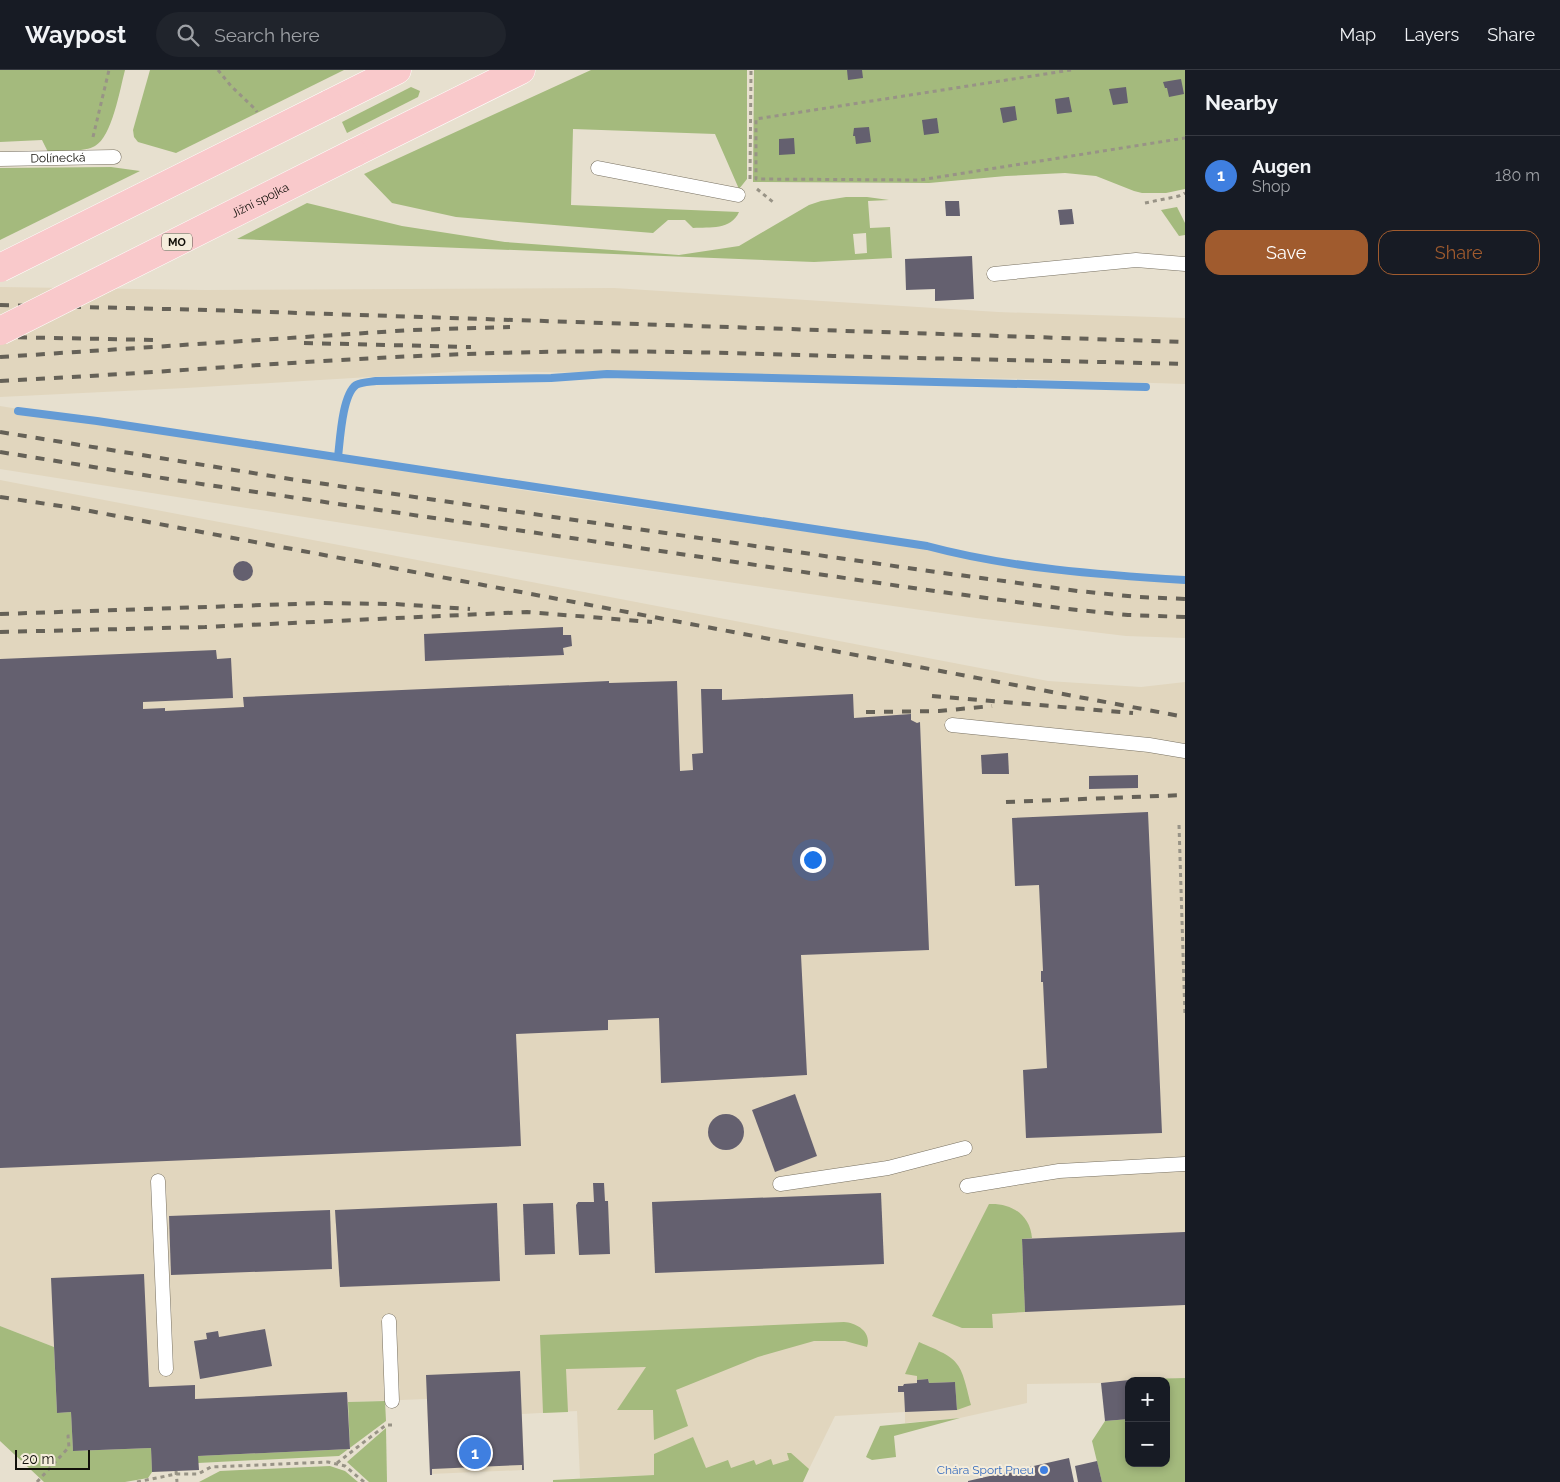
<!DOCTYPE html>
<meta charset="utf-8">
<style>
body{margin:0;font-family:Raleway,sans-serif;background:#20242c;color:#f1f3f6}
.controls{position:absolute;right:15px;bottom:15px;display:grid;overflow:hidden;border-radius:10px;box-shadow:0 2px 8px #0003}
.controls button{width:45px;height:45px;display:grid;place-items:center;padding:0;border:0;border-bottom:1px solid #363941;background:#171b24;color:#f1f3f6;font:25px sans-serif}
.scale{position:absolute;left:15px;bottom:12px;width:75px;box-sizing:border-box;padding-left:5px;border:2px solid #12100a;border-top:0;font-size:14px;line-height:18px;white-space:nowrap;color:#12100a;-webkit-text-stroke:4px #f5eddc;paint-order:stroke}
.you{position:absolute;left:812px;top:789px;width:18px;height:18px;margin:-12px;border:4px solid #fff;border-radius:50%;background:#1a73e8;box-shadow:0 0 0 8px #1a73e833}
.badge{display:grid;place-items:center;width:32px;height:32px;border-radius:50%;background:#a05b2e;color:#fff;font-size:16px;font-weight:700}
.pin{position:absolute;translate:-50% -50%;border:2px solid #fff;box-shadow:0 1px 5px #0006}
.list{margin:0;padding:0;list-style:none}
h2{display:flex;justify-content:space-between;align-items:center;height:65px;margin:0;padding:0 20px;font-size:21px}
h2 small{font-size:16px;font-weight:400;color:#9ea1a6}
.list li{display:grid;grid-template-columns:32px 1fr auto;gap:15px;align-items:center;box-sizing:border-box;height:80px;padding:0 20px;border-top:1px solid #363941}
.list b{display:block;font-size:19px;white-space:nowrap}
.list p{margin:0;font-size:16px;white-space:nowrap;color:#9ea1a6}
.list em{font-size:16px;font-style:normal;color:#9ea1a6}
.actions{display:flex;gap:10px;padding:15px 20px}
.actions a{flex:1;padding:11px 0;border:1px solid #a05b2e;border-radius:15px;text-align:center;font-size:18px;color:#a05b2e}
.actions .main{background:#a05b2e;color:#fff}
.icon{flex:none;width:28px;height:28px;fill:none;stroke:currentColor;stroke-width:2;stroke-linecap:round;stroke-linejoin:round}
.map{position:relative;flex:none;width:1185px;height:1412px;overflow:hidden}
header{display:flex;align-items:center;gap:30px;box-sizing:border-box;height:70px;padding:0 25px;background:#171b24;border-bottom:1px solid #363941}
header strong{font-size:24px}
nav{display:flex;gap:28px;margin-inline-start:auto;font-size:18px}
.search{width:350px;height:45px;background:#20242c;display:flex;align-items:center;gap:12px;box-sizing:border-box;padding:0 18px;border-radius:28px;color:#9ea1a6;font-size:19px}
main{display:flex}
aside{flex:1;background:#171b24}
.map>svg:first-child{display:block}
.built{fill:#e1d6be}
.green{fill:#a4ba7d;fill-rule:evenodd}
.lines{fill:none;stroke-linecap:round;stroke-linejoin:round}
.stream{stroke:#649bd5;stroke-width:8}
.building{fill:#64606f}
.lane-casing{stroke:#787162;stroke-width:15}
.highway-casing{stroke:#fff;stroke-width:29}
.path{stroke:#989386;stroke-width:3;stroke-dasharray:4 4;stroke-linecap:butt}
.lane{stroke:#fff;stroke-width:14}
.highway{stroke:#f9c9cb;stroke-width:28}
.rail{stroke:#656157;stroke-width:4;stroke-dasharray:9 9;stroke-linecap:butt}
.highway-bridge-casing{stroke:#fff;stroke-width:29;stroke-linecap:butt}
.highway-bridge{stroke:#f9c9cb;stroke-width:28}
.shop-dot{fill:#3f7fe0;stroke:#f5eddc;stroke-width:2}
.labels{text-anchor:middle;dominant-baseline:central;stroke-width:4;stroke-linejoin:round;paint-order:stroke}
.shield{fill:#f5eddc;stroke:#565249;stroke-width:1}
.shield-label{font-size:11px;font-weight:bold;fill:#12100a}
.street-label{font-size:12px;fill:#12100a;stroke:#f5eddc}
.shop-label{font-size:12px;fill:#366cbe;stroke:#f5eddc;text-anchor:end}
</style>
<header>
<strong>Waypost</strong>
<div class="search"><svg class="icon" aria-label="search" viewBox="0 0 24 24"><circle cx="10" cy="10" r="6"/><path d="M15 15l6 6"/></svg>Search here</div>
<nav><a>Map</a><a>Layers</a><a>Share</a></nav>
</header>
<main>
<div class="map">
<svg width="1185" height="1412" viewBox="0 0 1185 1412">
<rect width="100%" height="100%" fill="#e7e0cf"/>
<g class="built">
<polygon points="0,217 206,220 614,218 998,242 1185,248 1185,314 1028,309 469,301 186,318 0,327"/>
<polygon points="0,336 566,427 1032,494 1140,506 1185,508 1185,568 1126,566 976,548 570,489 0,399"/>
<polygon points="0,410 1048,611 1141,617 1185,612 1185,1308 1142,1309 1101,1313 1027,1314 1027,1333 960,1348 905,1353 905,1342 835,1346 809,1399 580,1408 577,1341 522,1344 524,1400 430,1404 427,1329 348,1332 350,1379 198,1386 199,1400 152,1402 151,1378 73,1381 71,1342 57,1343 54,1277 0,1256"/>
</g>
<g class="green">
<path d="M0 0H125C120 19 112 67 95 76 85 82 61 81 48 82L42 70 0 72Z"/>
<polygon points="150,0 344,0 176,83 138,72 134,67 133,60"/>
<path d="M591 0H747V109L739 119 715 64 573 59 571 135 739 142C731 160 710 157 693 158L685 150H668L653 163 456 147 392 133 364 104Z"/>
<polygon points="754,0 1185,0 1185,119 1166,123 1142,123 1134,121 1096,106 1065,103 1006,106 929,113 753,112"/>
<polygon points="411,17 420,21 418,27 347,63 342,52"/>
<polygon points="111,97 140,101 0,170 0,98"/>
<path d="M846 127H867L889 130 868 131 870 158 890 157 892 188 814 192 237 169 307 133 402 156 505 172 679 185 739 176 809 135 821 131ZM866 163 867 183 855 184 853 164Z"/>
<polygon points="1177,137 1185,153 1185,165 1179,166 1161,140"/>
<path d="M989 1134C1012 1133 1030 1145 1032 1168L1022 1169 1025 1242 992 1244 993 1258H962L932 1246Z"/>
<path d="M844 1252C857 1253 872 1262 867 1277L845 1271H814L758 1287 676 1320 688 1356 654 1370 653 1340H617L646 1297 566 1299 568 1342 543 1343 540 1265Z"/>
<polygon points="0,1256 54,1277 57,1343 71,1342 73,1381 151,1378 152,1402 148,1408 125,1412 44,1412 0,1371"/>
<path d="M919 1272C961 1290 960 1290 971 1335L957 1340 955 1312 929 1313 928 1309 917 1310V1306L905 1304Z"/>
<polygon points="1185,1308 1185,1412 1102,1412 1092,1371 1105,1351 1129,1349 1129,1393 1166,1393 1166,1311 1143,1311 1142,1309"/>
<polygon points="385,1331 386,1351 339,1386 198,1393 198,1386 350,1379 348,1332"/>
<polygon points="960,1348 894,1366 896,1387 872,1390 866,1387 880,1356"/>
<polygon points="386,1358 387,1412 369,1412 347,1392"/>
<polygon points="693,1367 706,1398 728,1390 731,1398 754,1390 756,1395 771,1389 773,1395 789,1390 787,1383 791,1383 809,1399 803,1412 553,1412 553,1410 654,1405 654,1384"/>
<polygon points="330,1396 345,1401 358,1412 199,1412 220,1401"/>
</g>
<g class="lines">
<g class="stream">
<path d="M18 341 97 351 927 476C1009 498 1101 505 1185 510"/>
<path d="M338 387C340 371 342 325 356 315 362 312 369 312 376 311L551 308 607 304 1146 317"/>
</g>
</g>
<g class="building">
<polygon points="847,0 862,0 863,8 848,10"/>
<polygon points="1181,9 1184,24 1169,27 1167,18 1165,18 1163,12"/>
<polygon points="1126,17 1128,33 1113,35 1109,19"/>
<polygon points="1069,27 1072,42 1057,44 1055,29"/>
<polygon points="1015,36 1017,50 1003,53 1000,38"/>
<polygon points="937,48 939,63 924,65 922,50"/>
<polygon points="869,57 871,72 856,74 855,66 853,66 854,58"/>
<polygon points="794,68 795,84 779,85 779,69"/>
<polygon points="945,131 959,131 960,146 946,146"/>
<polygon points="1072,139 1074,154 1060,155 1058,140"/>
<polygon points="972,186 974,229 935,231 935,219 906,220 905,189"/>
<circle cx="243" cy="501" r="10"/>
<polygon points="563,557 563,565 571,565 572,576 563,578 564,585 425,591 424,564"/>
<polygon points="216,580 217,589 231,588 233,628 143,632 143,639 165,638 165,641 244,637 243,627 609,611 609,613 677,611 680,701 693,700 692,684 703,683 701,619 722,619 722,630 853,624 854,648 911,644 911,650 917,653 920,652 929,880 801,885 807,1005 661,1013 659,948 608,950 608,960 516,964 521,1076 0,1098 0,589"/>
<polygon points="1008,683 1009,704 982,704 981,685"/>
<polygon points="1138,705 1138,718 1089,719 1089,706"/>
<polygon points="1148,742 1162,1063 1026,1068 1023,1000 1047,998 1043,912 1041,912 1041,901 1043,901 1039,815 1015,816 1012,748"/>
<polygon points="795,1024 817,1086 775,1102 752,1040"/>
<circle cx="726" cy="1062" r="18"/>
<polygon points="593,1113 604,1113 605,1131 608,1131 610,1184 579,1185 576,1135 578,1132 594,1132"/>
<polygon points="881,1123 884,1194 655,1203 652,1132"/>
<polygon points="497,1133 500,1211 340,1217 335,1140"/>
<polygon points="553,1133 555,1184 525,1185 523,1134"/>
<polygon points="330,1140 332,1199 171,1205 169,1146"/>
<polygon points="1185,1162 1185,1235 1025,1242 1022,1169"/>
<polygon points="144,1204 149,1317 195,1315 195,1329 347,1322 350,1379 198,1386 199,1400 152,1402 151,1378 73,1381 71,1342 57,1343 51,1208"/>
<polygon points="265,1259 272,1296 200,1309 194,1271 207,1269 206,1263 218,1261 219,1267"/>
<polygon points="520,1301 524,1400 522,1400 522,1395 432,1399 432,1405 430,1405 426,1305"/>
<polygon points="928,1309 929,1313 955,1312 957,1340 905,1342 904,1322 898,1322 898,1316 903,1316 904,1314 917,1313 917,1310"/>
<polygon points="1129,1310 1129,1349 1105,1351 1101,1313"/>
<polygon points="1069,1388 1074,1412 968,1412 968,1411"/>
<polygon points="1097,1391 1102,1412 1078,1412 1075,1396"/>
</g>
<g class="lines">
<g class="lane-casing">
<g id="lane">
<path id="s1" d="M0 89 114 87"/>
<polyline points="598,98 738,125"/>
<polyline points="994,204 1136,190 1185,194"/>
<polyline points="952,655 1149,675 1185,681"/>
<polyline points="158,1111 166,1299"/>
<polyline points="780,1114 888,1098 965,1078"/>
<polyline points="967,1116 1059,1101 1185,1094"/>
<polyline points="389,1251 392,1331"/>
</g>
</g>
<g class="highway-casing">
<g id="highway">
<polyline points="329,34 397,0"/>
<polyline points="354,83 521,0"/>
</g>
</g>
<g class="path">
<polyline points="218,0 231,16 255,39 257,42"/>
<polyline points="1071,0 756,49 756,109 920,110 1185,68"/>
<polyline points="93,67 109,0"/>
<polyline points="750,109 751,0"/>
<polyline points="757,119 773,132"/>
<polyline points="1145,133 1179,126 1185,123"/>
<polyline points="1179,755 1185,946"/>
<polyline points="337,1393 386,1355 393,1355"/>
<polyline points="176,1401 177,1412"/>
<polyline points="37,1412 69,1377 68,1366 72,1366"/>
<polyline points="137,1412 176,1404 198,1404 211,1397 328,1392 345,1396 364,1412"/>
</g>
<use href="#lane" class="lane"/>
<use href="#highway" class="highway"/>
<g class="rail">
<polyline points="0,235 208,240 1185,272"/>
<polyline points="0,267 159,270"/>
<polyline points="304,273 471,277"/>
<polyline points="0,287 411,260 510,257"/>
<path d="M0 311C181 302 361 285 541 282 639 280 736 283 833 286 951 289 1068 291 1185 294"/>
<polyline points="0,362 290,409 929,501 1078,521 1138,527 1185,529"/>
<polyline points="0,382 181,411 920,519 1068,539 1128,545 1185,547"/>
<polyline points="0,427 74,438 1185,647"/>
<polyline points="0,544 323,533 395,534 470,539"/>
<polyline points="0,562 205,557 527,542 652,552"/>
<polyline points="932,626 1133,643"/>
<polyline points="866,642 939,641 992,636"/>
<polyline points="1006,732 1185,725"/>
</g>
<g class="highway-bridge-casing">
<g id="highway-bridge">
<polyline points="0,198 329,34"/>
<path id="s2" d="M0 261 354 83"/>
</g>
</g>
<use href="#highway-bridge" class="highway-bridge"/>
</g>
<circle class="shop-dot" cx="1044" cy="1400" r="5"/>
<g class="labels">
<rect class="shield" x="162" y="163.5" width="30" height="17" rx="4"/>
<g class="shield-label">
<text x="177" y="172">MO</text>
</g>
<g class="street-label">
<text stroke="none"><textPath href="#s1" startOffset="58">Dolínecká</textPath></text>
<text stroke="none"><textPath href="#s2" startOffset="291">Jižní spojka</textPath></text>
</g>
<g class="shop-label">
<text x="1034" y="1400">Chára Sport Pneu</text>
</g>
</g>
</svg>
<div class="controls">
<button>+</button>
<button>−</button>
</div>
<div class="scale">20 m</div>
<div class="you"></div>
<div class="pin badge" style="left:475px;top:1383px;background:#3f7fe0">1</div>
</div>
<aside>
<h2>Nearby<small></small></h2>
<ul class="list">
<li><span class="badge" style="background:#3f7fe0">1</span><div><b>Augen</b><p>Shop</p></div><em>180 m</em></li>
</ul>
<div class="actions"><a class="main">Save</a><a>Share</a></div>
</aside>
</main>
